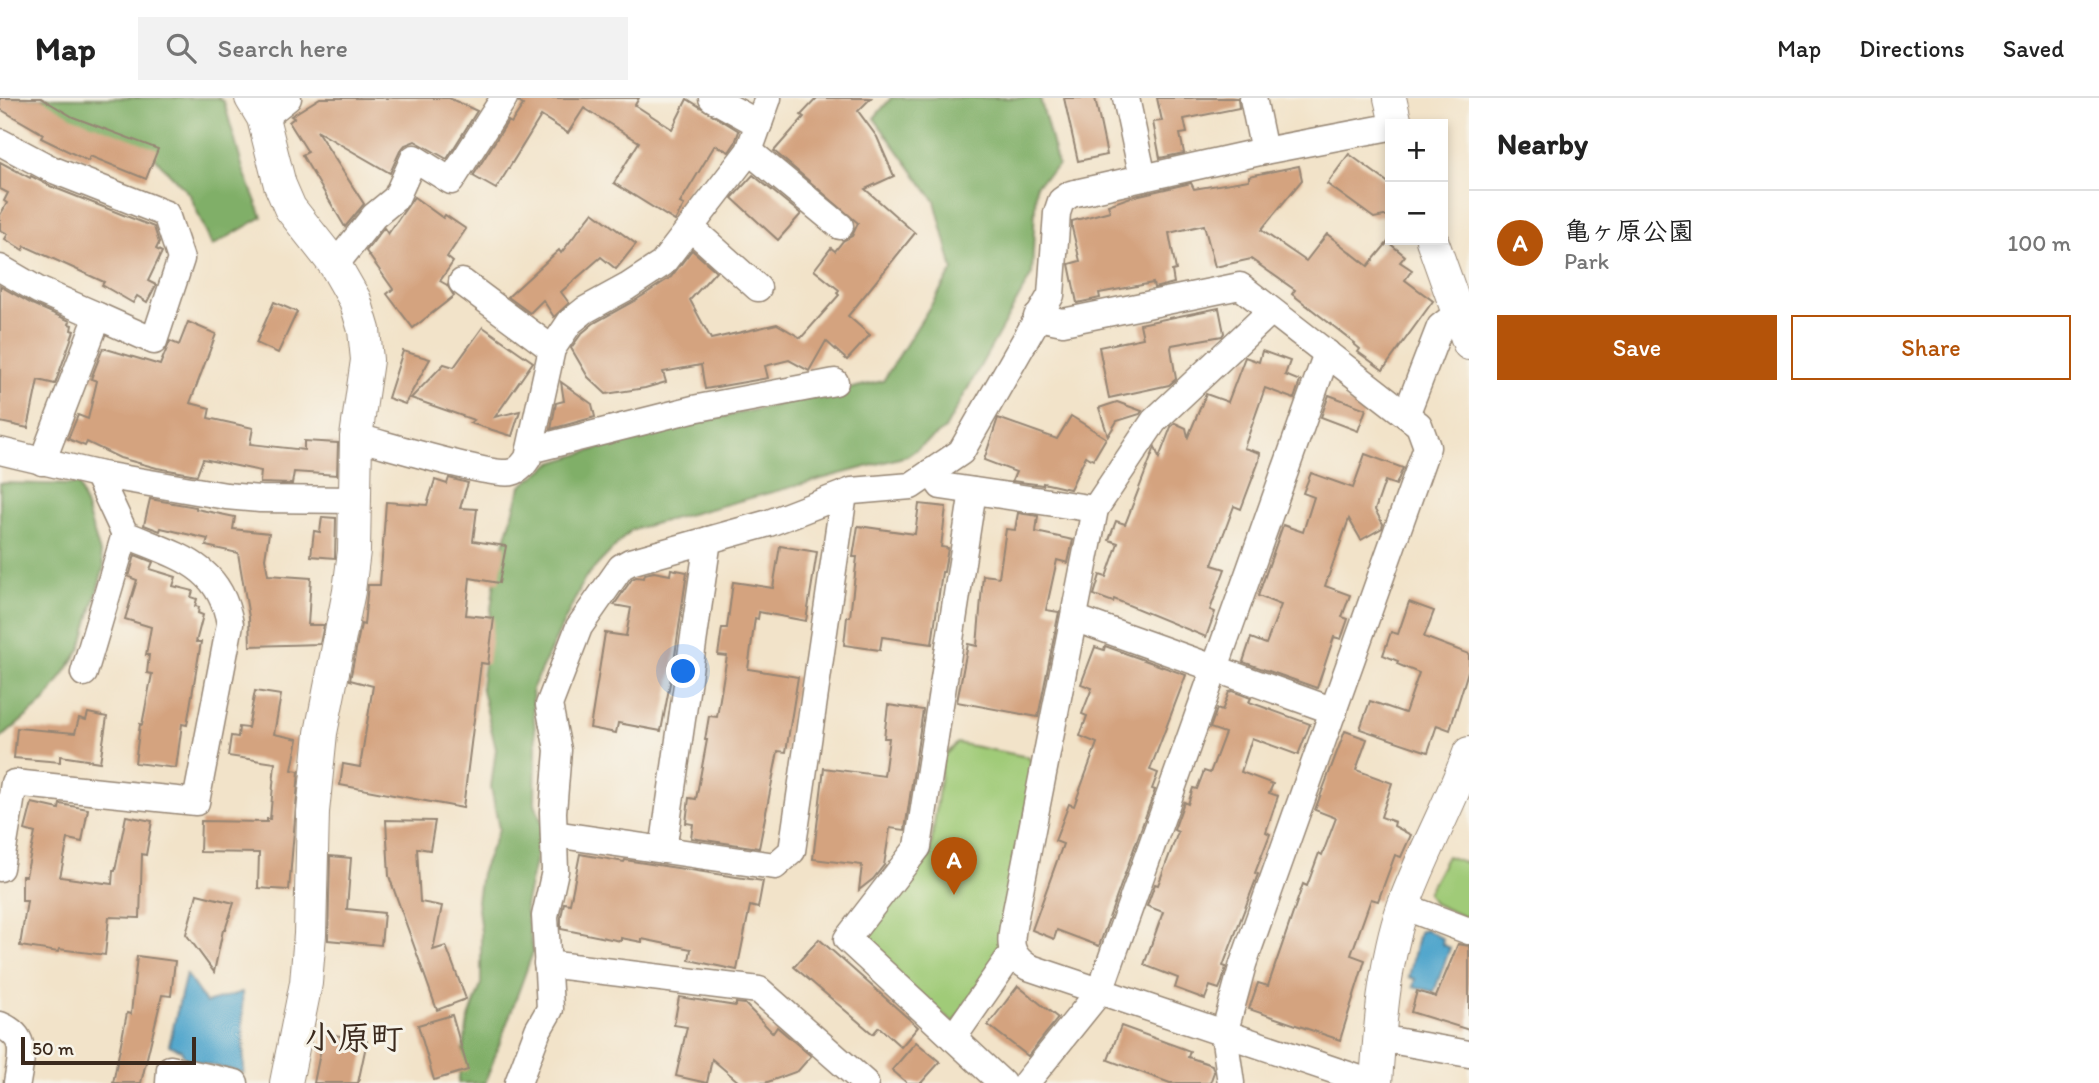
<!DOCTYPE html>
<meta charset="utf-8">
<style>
body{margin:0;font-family:Itim,"Klee One",sans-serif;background:#f2f2f2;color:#222}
.controls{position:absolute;right:21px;top:21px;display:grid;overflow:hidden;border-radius:0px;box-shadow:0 4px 10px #0003}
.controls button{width:63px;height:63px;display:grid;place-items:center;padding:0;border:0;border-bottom:2px solid #e0e0e0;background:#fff;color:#222;font:35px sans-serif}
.scale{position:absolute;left:21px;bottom:18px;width:175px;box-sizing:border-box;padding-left:7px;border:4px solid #3b2a1e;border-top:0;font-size:19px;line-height:24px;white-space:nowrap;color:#3b2a1e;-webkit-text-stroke:5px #f7f3e8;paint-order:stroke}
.you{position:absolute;left:684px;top:574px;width:24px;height:24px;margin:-18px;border:5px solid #fff;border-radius:50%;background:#1a73e8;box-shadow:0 0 0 10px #1a73e833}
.badge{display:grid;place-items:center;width:46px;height:46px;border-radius:50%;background:#b45309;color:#fff;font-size:23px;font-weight:700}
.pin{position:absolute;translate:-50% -58px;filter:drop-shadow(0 2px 4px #0008)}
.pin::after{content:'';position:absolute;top:37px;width:24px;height:21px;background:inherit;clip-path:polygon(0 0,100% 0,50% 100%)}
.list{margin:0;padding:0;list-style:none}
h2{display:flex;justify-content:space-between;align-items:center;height:91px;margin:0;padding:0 28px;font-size:30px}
h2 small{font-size:23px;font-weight:400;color:#767676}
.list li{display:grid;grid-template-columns:46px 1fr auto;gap:21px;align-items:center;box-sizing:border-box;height:105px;padding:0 28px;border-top:2px solid #e0e0e0}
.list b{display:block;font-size:26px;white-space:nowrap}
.list p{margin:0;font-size:23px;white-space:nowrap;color:#767676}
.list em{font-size:23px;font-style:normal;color:#767676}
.actions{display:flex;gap:14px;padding:21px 28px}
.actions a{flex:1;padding:16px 0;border:2px solid #b45309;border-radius:0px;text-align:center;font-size:24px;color:#b45309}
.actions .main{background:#b45309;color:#fff}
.icon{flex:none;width:38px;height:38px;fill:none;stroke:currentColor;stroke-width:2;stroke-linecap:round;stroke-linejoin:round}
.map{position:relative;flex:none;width:1469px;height:985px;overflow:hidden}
header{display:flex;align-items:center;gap:42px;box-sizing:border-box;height:98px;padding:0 35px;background:#fff;border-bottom:2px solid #e0e0e0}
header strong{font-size:33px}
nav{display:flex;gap:38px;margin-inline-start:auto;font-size:24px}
.search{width:490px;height:63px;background:#f2f2f2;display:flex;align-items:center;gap:18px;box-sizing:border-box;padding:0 24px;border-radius:0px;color:#767676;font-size:26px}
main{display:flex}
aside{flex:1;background:#fff}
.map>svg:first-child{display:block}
.green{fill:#a0cb78;stroke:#6e7a4b;stroke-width:2}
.forest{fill:#80af68;stroke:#5e6c43;stroke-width:2}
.water{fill:#50a5cc;stroke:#466875;stroke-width:2}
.building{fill:#d4a37f}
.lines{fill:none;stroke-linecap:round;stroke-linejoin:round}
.minor-casing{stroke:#968674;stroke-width:29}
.tertiary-casing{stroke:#968674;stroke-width:34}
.minor{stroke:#fff;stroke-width:26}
.tertiary{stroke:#fff;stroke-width:32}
.labels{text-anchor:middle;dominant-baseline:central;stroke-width:6;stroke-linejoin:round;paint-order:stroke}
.quarter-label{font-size:33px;font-weight:bold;fill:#3b2a1e;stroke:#f7f3e8}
</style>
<header>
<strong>Map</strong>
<div class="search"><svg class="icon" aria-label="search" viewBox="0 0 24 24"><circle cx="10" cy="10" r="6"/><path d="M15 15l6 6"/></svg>Search here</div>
<nav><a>Map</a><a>Directions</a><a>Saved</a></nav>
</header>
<main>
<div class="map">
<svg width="1469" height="985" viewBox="0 0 1469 985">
<rect width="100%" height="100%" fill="#f7f3e8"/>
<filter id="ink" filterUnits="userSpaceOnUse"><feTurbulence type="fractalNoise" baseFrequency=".0143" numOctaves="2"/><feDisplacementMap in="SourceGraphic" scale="14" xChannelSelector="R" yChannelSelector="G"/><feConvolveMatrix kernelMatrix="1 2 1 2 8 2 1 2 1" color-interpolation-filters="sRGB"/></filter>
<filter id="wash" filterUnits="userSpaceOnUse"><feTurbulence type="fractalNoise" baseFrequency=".00686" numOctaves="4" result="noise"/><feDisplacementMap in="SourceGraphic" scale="28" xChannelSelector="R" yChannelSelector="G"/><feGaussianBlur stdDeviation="1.57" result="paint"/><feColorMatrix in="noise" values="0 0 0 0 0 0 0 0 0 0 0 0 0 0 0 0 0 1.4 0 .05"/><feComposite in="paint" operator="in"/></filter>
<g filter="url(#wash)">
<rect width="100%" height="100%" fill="#f2e3c9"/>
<g class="green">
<polygon points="957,645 1028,659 1035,670 998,858 954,925 867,854 866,837 930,758 943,659"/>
<polygon points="1447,758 1469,766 1469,821 1433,805 1427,795"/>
</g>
<g class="forest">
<polygon points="6,0 218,0 224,4 243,71 262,119 212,148 190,97 154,59"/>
<polygon points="891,0 1040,0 1058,68 1036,87 1032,176 945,331 907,358 631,432 585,480 532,591 536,648 535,705 543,728 525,808 533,854 485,985 458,985 468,923 481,887 481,834 477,803 481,775 499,731 491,689 496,651 481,588 496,473 521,388 552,365 638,338 883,283 953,172 935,103 874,20"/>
<polygon points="0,385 79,387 104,468 81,550 46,602 0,641"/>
</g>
<g class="water">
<polygon points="1425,831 1443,841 1442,846 1450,850 1434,894 1413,888 1415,881 1409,879 1419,834"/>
<polygon points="186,876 206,905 242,894 244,975 185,961 181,952 169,947"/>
</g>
<g id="blocks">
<g class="building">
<polygon points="0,0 41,0 73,19 158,51 146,81 90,58 88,63 41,40 43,36 0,11"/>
<polygon points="320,0 449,0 477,13 447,61 415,43 405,47 400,53 390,75 317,33 364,106 345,129 302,57 308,54 289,24 294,20 291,18"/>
<polygon points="520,0 639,0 635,7 672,31 687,1 739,33 735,45 729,54 715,47 680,105 684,107 675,123 614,85 639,44 584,10 568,35 541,18 496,91 473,78 508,23 511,25 523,7 519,4"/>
<polygon points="817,0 871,0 858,13 877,39 894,78 865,91 915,135 848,218 870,237 847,262 826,243 809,273 789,262 765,268 768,280 705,291 701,267 663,274 666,284 645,290 606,296 588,279 571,250 582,235 594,225 636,202 671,179 692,152 716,173 690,202 711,241 777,226 801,240 839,197 837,195 839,192 814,172 831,150 835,153 843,143 852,138 858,125 774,53 804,19 801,17"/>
<polygon points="1064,0 1095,0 1107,57 1078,63"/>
<polygon points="1157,0 1238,0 1239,10 1184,21 1187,35 1180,36 1184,55 1160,60 1153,24 1162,23"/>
<polygon points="1349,56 1390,86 1390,117 1374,120 1327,86"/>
<polygon points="0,64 30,80 31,78 50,88 154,129 159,145 156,151 162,154 148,183 156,187 147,204 137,198 133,205 102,187 104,184 25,148 23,152 5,141 8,136 0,132 0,117 7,105 4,103 8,95 0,91"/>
<polygon points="1299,68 1302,82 1261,132 1306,163 1327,136 1368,168 1388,144 1405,158 1400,164 1412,172 1405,182 1433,203 1383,272 1358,254 1360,251 1354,246 1355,245 1292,196 1295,192 1251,161 1215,169 1204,127 1169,135 1176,172 1172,173 1174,185 1154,190 1153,185 1099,195 1100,200 1077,205 1069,166 1080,163 1072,130 1072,123 1110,113 1108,107 1131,99 1191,85 1194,91 1249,82 1249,78"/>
<polygon points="753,77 801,116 778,142 732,100"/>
<polygon points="414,99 443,120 445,117 466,131 447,159 453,164 440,183 447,187 454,198 413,230 387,196 393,191 366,153 384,130 388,136"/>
<polygon points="593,114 636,146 616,171 601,159 561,194 569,205 554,219 543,202 530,215 508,199 559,152 561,155"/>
<polygon points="0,188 32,206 70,223 69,226 72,227 71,232 74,233 55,286 38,282 28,330 0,324"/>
<polygon points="274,204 297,214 278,255 256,245"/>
<polygon points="1219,210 1224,235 1222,238 1172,247 1171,250 1176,281 1169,287 1109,300 1099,249 1143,240 1140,226"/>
<polygon points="188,224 216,236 190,305 210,310 208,320 253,330 250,346 304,352 304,343 338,345 337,377 294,374 292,386 260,385 261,373 203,361 197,377 157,370 120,360 87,344 85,348 68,341 78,317 88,321 97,283 91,281 103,250 160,267 170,243 179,247"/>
<polygon points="483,229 533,264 495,319 520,313 512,338 470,325 474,322 411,300 444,266 454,269"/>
<polygon points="403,253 430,261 405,306 388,300"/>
<polygon points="1262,253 1290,263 1285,277 1300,283 1294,301 1265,290 1244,350 1260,355 1259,363 1241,411 1234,408 1212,467 1225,471 1210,512 1215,514 1206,539 1114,501 1113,504 1094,497 1100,477 1106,479 1118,445 1109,442 1116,423 1125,426 1126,424 1155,349 1159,360 1171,329 1175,325 1186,330 1188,339 1206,296 1228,304 1245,259 1259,264"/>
<polygon points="561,284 592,306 595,319 551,331 556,305 564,303"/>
<polygon points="1329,297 1366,311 1358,333 1321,319"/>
<polygon points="1117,304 1142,313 1140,316 1117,323 1108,338 1099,310"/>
<polygon points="1071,318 1106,340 1093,362 1086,358 1070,391 1043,385 1043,387 1012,383 1016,374 984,362 998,320 1057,341"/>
<polygon points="1365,356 1403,370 1396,387 1385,383 1375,412 1383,426 1382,430 1361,442 1349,421 1325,488 1350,497 1342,519 1348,521 1341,541 1334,539 1317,590 1243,564 1251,540 1266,546 1281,507 1258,498 1283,427 1303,434 1314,399 1303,395 1311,375 1353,390"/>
<polygon points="449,380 468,385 460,410 477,411 473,443 506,448 499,485 470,480 466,517 494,520 488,566 481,565 463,710 340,687 343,666 360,669 373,588 350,582 361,526 364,527 368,487 380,487 386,404 427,407 435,382 447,386"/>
<polygon points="150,401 196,409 196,411 235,419 233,431 269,435 265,460 268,477 311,480 308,527 324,527 320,546 250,548 249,519 238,455 206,448 208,441 161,430 160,433 144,427"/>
<polygon points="919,406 946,409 941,449 948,450 944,474 942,474 932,546 882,539 880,552 844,547 847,519 850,519 857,459 853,459 858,428 915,436"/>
<polygon points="1018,415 1038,418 1036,434 1073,442 1068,465 1057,462 1046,512 1059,514 1038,619 957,604 968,546 977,548 983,477 999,479 1006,431 1015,432"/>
<polygon points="322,419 336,420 335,460 311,458 314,433 320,434"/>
<polygon points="780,448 817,454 806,523 759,514 758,521 755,520 748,571 798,579 786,654 778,653 759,750 691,740 693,726 686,725 689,700 696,701 707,642 705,642 709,618 717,619 727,558 718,557 722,530 727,530 733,484 773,490"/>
<polygon points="135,457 153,464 150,471 176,479 173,488 193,493 191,499 197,501 195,508 199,509 198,515 203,517 196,544 201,544 192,597 187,627 182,626 176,670 135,665 140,626 142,627 152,576 147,575 149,557 146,557 151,529 125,521 137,482 129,479"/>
<polygon points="671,471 687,474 674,564 661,633 618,625 616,635 590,630 605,535 626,538 631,510 614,507 632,481 636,479 644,480 645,476 654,474 670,477"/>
<polygon points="1409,504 1434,513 1424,539 1469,556 1469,570 1450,632 1437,627 1428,654 1360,631 1370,603 1405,615 1419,575 1397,566 1398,563 1383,557 1391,534 1398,536"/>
<polygon points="1105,548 1186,577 1150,672 1158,675 1152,691 1155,692 1099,848 1057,832 1054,841 1032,832 1063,746 1055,743 1069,706 1074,708 1097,645 1080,638 1087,618 1082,616 1092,590 1081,586 1095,549 1104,552"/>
<polygon points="255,593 281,597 274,636 298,641 292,672 299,673 289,792 258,790 259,755 200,754 201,723 267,724 267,721 270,721 275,665 228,658 231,638 238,639 239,629 248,630"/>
<polygon points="1232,593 1251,600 1249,604 1310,626 1298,657 1252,640 1241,674 1273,686 1269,695 1278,698 1266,734 1270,736 1255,775 1258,776 1223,868 1226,869 1222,884 1219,891 1210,888 1205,901 1175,890 1178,880 1144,867 1163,814 1147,808 1155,786 1158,787 1178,734 1174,732 1184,704 1188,706 1193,690 1197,691 1204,673 1210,675 1225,635 1210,630 1217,611 1222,613 1229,594"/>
<polygon points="888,607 923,612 905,732 890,730 884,767 873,781 859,792 862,767 813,761 824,670 884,678 889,640 884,640"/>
<polygon points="88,615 107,619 100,664 60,658 60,664 14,660 17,630 75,635 79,620 86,622"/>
<polygon points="1345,633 1367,641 1356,672 1392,685 1381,719 1395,724 1394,728 1411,737 1401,759 1395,757 1378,803 1371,801 1351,857 1365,862 1340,942 1249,911 1258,885 1268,888 1303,786 1307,788 1319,755 1322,757 1336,720 1315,712"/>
<polygon points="32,705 59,711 60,706 88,711 82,744 68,741 60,779 112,786 113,773 115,773 126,718 152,723 146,757 142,756 140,820 109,819 105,857 59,851 58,854 20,848 27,803 22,803 22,778 26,778 35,735 25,732"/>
<polygon points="386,722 435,723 430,752 417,750 420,804 442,808 433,852 446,848 466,901 437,912 389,778"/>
<polygon points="580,756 624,764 625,762 763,783 758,810 750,808 737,872 689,862 691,851 642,841 642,844 621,840 621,843 561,831 561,819 564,805 570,806"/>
<polygon points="330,758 351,760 347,811 384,815 381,847 328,842"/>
<polygon points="197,796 234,805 225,832 223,832 214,874 186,836"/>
<polygon points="819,841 918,929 901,949 879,929 873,936 794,869"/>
<polygon points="1458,846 1469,848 1469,932 1411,914 1417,893 1436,899"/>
<polygon points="137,858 175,863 171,898 162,897 141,985 113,985 127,915 131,916"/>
<polygon points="1018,888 1058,920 1028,958 988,927"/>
<polygon points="679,899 736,908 736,905 745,906 773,935 777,929 811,958 798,973 765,985 740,985 712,961 707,985 676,978 687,929 674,927"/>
<polygon points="452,917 468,972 434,982 418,927"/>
<polygon points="1121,928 1190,953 1188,959 1212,967 1214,974 1210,985 1170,985 1108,962"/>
<polygon points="324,935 367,943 358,985 314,985"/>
<polygon points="916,944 940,964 921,985 907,985 892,972"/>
</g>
</g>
</g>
<g filter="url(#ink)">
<use href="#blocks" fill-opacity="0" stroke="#968674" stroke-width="2"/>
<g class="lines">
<g class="minor-casing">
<g id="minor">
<polyline points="712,0 759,26"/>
<polyline points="1126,0 1143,80"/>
<polyline points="1253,0 1264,53"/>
<polyline points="263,20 288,0"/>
<polyline points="0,44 51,71 166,116 181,161 154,243 98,218"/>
<polyline points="749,53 840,128"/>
<polyline points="691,130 758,190"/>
<polyline points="335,167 374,118 396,100 414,60 451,83 504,0"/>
<polyline points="0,170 38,192 98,218 42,364"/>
<polyline points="462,184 552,251"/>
<path d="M1271 213 1154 323 1095 411 1014 823C1010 844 1008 856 1028 869L1372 985"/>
<polyline points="1037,219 1063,224 1240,188 1419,327 1427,349 1243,866 1224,936 1231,985"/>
<polyline points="1406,317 1440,229 1458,215"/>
<path d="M356 339C381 345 495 380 512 374 520 372 524 366 528 360L552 251 570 224 585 212 627 189 662 166 749 53 768 0"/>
<polyline points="530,352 693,311 835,284"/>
<polyline points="0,353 97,376 226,398 260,401 357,402"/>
<polyline points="931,374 941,388 1095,411"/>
<polyline points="973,393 918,749 847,841 1002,985"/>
<polyline points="1074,520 1334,613"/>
<polyline points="84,575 125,436"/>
<polyline points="554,736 775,768 792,753 844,396"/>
<polyline points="663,752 708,442"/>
<path d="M0 770 14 685 196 704 230 526C220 465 175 458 125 436L97 376"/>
<polyline points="1403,808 1469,833"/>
<polyline points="547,866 759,892 865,985"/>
<path d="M0 927C29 939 21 958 17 985"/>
<polyline points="953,940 1013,854"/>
<polyline points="1379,940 1469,956"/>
<polyline points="169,985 170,971 235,985"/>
<polyline points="518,985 538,932 550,911 545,818 555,773 553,714 558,652 549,607 579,529 621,469 630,464 769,425 852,393 911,388 961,354 1051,197 1057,115 1061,103 1071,96 1264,53 1390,29"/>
<polyline points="1026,985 1100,893 1327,255"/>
</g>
</g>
<g class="tertiary-casing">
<g id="tertiary">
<polyline points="251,0 263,20 280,87 290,110 335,167 355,202 364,232 367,262 356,339 354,453 349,493 321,635 313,714 310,836 306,885 286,985"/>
<polyline points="1390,0 1396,26"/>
<polyline points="1432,142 1469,246"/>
<path d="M1376 985C1380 927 1384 864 1403 809 1422 756 1450 707 1469 655"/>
</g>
</g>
<use href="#minor" class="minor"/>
<use href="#tertiary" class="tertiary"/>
</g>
</g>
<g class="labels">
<g class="quarter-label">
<text x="354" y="939">小原町</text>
</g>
</g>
</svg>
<div class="controls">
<button>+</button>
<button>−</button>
</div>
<div class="scale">50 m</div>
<div class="you"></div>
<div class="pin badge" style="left:954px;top:797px">A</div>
</div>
<aside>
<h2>Nearby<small></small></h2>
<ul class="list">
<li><span class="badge">A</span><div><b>亀ヶ原公園</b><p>Park</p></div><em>100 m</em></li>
</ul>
<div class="actions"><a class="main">Save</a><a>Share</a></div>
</aside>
</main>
